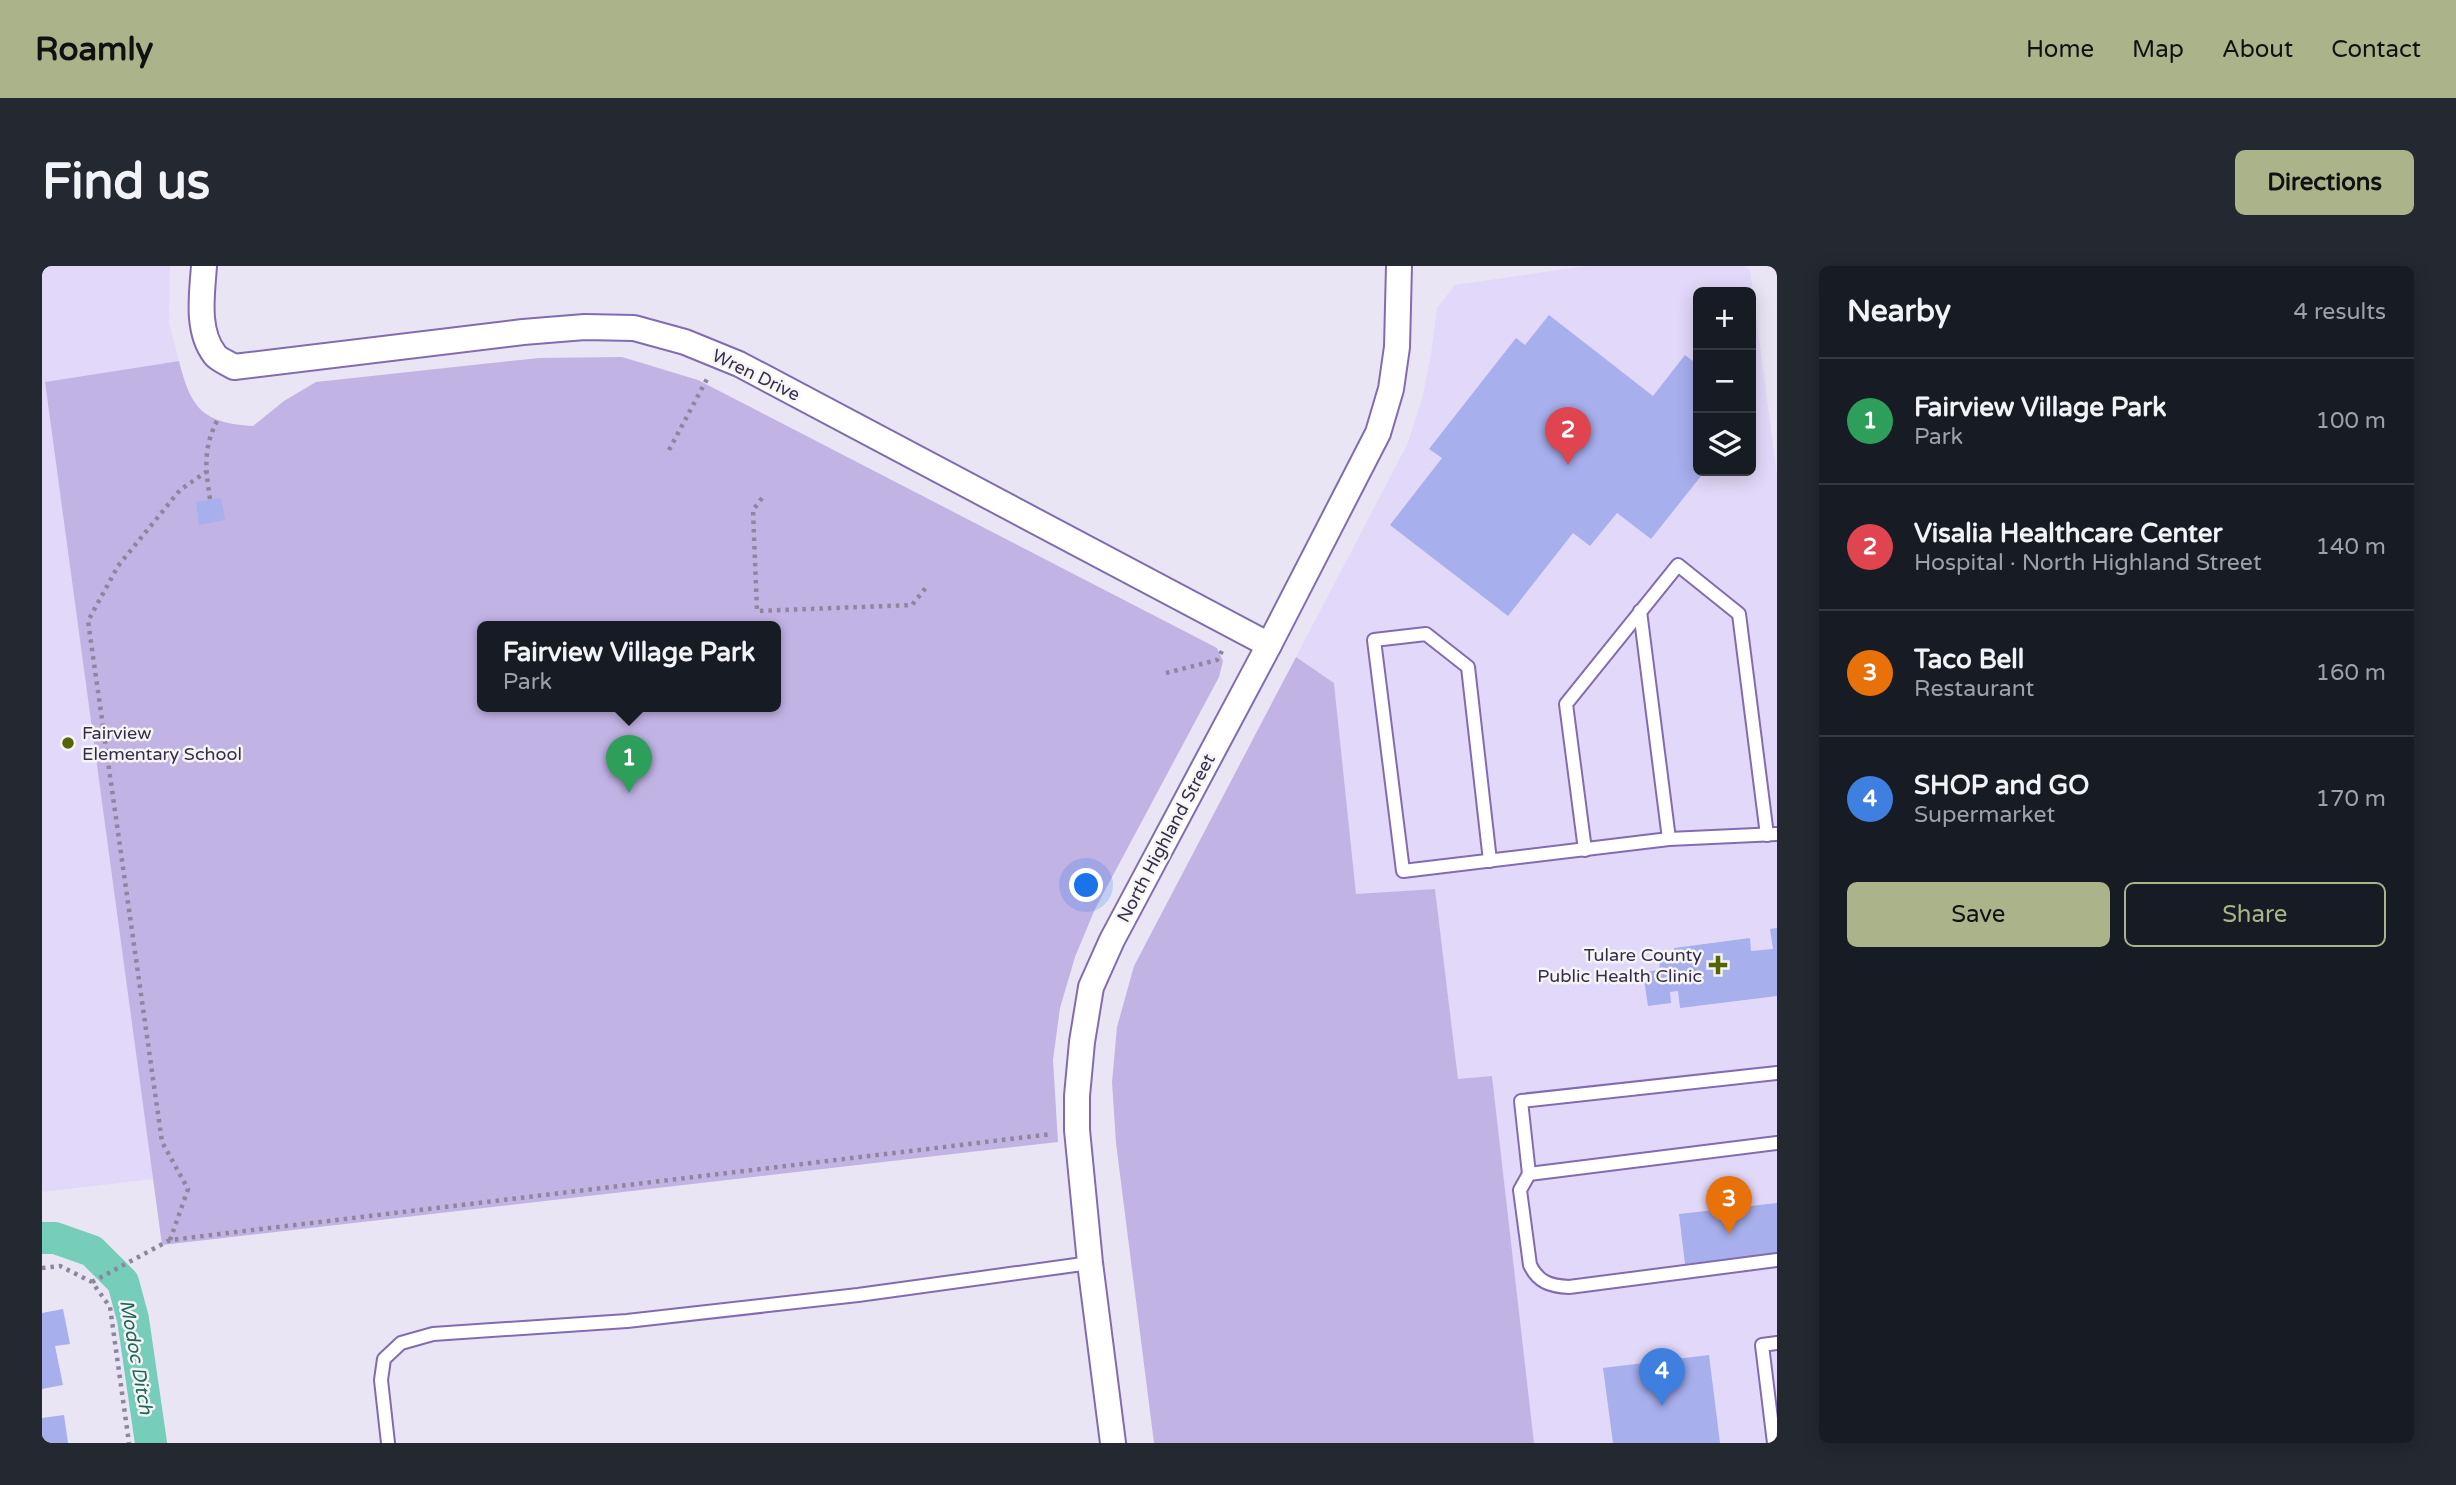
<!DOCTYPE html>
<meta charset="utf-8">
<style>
body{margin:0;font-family:"Varela Round",sans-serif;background:#242831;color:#f1f3f6}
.controls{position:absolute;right:21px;top:21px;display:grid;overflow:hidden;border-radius:10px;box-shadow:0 4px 18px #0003}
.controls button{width:63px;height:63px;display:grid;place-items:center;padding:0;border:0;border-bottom:2px solid #363941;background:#171b24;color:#f1f3f6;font:35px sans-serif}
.you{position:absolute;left:1045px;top:620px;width:24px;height:24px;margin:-18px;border:5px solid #fff;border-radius:50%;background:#1a73e8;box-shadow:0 0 0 10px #1a73e833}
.badge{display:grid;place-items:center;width:46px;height:46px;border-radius:50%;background:#abb38b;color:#fff;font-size:23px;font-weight:700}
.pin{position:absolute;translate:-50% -58px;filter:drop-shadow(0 2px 4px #0008)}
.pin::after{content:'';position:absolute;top:37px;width:24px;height:21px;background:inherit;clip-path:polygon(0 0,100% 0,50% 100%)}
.popup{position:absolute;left:435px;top:355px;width:304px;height:91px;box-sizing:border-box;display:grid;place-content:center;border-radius:10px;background:#171b24;filter:drop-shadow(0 2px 5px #0005);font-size:23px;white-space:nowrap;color:#9ea1a6}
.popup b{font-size:26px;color:#f1f3f6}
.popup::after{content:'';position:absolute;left:50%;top:100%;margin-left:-14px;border:14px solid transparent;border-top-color:#171b24}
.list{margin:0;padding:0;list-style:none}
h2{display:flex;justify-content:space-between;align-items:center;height:91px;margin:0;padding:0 28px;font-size:30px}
h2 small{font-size:23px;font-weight:400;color:#9ea1a6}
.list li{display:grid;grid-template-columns:46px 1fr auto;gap:21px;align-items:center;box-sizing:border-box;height:126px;padding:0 28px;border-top:2px solid #363941}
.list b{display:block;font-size:26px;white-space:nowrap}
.list p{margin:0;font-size:23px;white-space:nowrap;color:#9ea1a6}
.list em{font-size:23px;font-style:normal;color:#9ea1a6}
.actions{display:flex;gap:14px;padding:21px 28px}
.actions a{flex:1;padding:16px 0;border:2px solid #abb38b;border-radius:10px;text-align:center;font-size:24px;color:#abb38b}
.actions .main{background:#abb38b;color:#111}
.icon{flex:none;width:38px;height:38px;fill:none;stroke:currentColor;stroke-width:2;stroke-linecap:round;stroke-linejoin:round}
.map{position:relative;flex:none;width:1735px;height:1177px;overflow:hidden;border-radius:10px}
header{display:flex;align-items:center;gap:42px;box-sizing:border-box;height:98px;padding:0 35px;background:#abb38b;color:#111}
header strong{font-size:33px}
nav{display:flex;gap:38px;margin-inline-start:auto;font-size:24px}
.intro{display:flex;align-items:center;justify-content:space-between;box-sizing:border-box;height:168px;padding:0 42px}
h1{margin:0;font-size:49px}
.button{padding:18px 32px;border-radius:10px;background:#abb38b;color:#111;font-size:24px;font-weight:700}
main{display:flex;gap:42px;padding:0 42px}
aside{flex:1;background:#171b24;border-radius:10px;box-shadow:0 4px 18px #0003}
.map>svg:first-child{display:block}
.built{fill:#e2d8f9;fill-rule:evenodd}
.green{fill:#c2b3e5;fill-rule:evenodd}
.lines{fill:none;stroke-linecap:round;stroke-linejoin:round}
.canal{stroke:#75cdba;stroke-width:32}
.building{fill:#a7afed}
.service-casing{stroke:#836bb1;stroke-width:16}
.minor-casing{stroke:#836bb1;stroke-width:28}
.path{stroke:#8d869d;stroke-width:4.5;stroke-dasharray:3.5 5;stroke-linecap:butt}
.service{stroke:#fff;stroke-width:12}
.minor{stroke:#fff;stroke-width:24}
.poi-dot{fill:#566408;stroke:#f5f5f5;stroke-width:2.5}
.labels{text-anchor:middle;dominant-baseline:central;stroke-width:5;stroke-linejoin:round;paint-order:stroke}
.street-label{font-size:18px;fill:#372d4b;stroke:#f5f5f5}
.poi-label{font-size:18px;fill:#372d4b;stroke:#f5f5f5;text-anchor:start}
.water-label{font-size:19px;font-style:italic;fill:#1f6558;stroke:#f5f5f5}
</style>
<header>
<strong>Roamly</strong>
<nav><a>Home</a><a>Map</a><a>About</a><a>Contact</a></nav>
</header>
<div class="intro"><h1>Find us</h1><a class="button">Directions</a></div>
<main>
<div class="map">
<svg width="1735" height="1177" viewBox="0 0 1735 1177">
<rect width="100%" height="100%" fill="#e9e5f5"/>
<g class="built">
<polygon points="0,0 128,0 127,57 137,95 3,116 111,913 0,926"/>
<path d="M1544 0H1703L1708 4 1735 209V1177H1492L1450 810 1416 814 1393 623 1314 629 1292 417 1254 391 1366 177 1380 133 1389 88 1395 42 1413 19ZM1656 26H1709V205H1656Z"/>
</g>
<g class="green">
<path d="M580 91 656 114 1175 382 1181 395 1177 411 1053 643 1033 691 1018 742 1011 794 1016 876 120 979 3 116 137 95C149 143 161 157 211 160L242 135 274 116 497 92ZM440 361H734V441H440Z"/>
<polygon points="1254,391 1292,417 1314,628 1393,623 1416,813 1450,810 1492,1177 1112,1177 1074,877 1070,816 1075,761 1092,700"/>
</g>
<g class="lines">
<polyline class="canal" points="0,972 13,972 50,985 81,1016 91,1053 109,1177"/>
</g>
<g class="building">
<polygon points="1507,49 1611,130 1643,89 1656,99 1656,205 1663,205 1609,273 1575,247 1548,280 1531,267 1466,350 1348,259 1400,192 1387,183 1474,72 1483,79"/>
<polygon points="179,232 183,254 157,259 154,236"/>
<polygon points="1735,662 1735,730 1638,742 1636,725 1628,726 1629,737 1606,740 1601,706 1618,704 1617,693 1633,691 1632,682 1708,672 1709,685 1731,683 1728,663"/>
<polygon points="1735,937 1735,987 1643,998 1637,948"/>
<polygon points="21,1043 28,1078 13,1080 21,1119 0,1123 0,1047"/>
<polygon points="1667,1089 1678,1177 1571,1177 1561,1102"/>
<polygon points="22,1149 26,1177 0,1177 0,1152"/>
</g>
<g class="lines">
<g class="service-casing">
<g id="service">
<polyline points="1598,345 1627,573"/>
<polyline points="1543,584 1524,438 1636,299 1697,348 1725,569"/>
<polyline points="1448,595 1426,401 1384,368 1332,374 1361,605 1627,573 1735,568"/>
<polyline points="1735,807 1479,835 1487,908 1735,877"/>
<path d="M1487 908 1478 924 1488 999C1496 1016 1508 1020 1527 1021L1735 994"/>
<polyline points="346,1177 339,1114 342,1093 359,1077 391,1068 585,1055 816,1029 1048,997"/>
<polyline points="1732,1177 1720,1079 1735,1077"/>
</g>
</g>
<g class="minor-casing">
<g id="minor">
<path d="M162 0C160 28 154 65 173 89 177 94 186 97 192 101L481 66 543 61 592 62 643 76 697 98 1227 379"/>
<polyline points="1071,1177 1048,997 1035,864 1035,830 1040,776 1049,721 1070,674 1227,379 1336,167 1349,123 1355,81 1357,0"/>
</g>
</g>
<g class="path">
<polyline points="627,184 665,113"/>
<polyline points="720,232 711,244 715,345 870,339 886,319"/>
<path d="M168 233C163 200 161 181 177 151"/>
<polyline points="1124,407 1175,394 1180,385"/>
<polyline points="128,974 146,923 120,876 46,355 76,300 138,224 164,206"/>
<polyline points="0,1002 18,1000 50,1016 68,1041 87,1177"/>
<polyline points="50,1016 128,974 1010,868"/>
</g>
<use href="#service" class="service"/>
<use href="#minor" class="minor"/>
</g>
<g class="poi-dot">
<circle cx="26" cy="477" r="7"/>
<path d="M1672.5 688.5h7v7h7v7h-7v7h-7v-7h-7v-7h7z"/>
</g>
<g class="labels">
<g class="street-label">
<text transform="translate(714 109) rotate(26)">Wren Drive</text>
<text transform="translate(1124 572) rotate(-62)">North Highland Street</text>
</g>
<g class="poi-label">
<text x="40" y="467">Fairview<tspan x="40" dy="21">Elementary School</tspan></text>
<text x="1660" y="689" text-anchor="end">Tulare County<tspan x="1660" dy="21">Public Health Clinic</tspan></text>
</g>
<g class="water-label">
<text transform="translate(94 1091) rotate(80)">Modoc Ditch</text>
</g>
</g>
</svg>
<div class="controls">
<button>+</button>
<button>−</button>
<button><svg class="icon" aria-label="layers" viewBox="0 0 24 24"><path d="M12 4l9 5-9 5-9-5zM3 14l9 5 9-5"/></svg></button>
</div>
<div class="you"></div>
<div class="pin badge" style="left:587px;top:527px;background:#2e9e5b">1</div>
<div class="popup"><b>Fairview Village Park</b>Park</div>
<div class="pin badge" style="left:1526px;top:199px;background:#e0444e">2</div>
<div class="pin badge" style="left:1687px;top:968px;background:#e8710a">3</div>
<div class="pin badge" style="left:1620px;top:1140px;background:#3f7fe0">4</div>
</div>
<aside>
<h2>Nearby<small>4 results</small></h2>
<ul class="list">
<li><span class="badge" style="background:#2e9e5b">1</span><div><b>Fairview Village Park</b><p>Park</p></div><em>100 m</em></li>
<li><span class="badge" style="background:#e0444e">2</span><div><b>Visalia Healthcare Center</b><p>Hospital · North Highland Street</p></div><em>140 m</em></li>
<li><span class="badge" style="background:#e8710a">3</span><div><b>Taco Bell</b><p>Restaurant</p></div><em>160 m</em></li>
<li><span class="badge" style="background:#3f7fe0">4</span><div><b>SHOP and GO</b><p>Supermarket</p></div><em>170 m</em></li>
</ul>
<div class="actions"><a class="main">Save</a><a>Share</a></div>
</aside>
</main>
